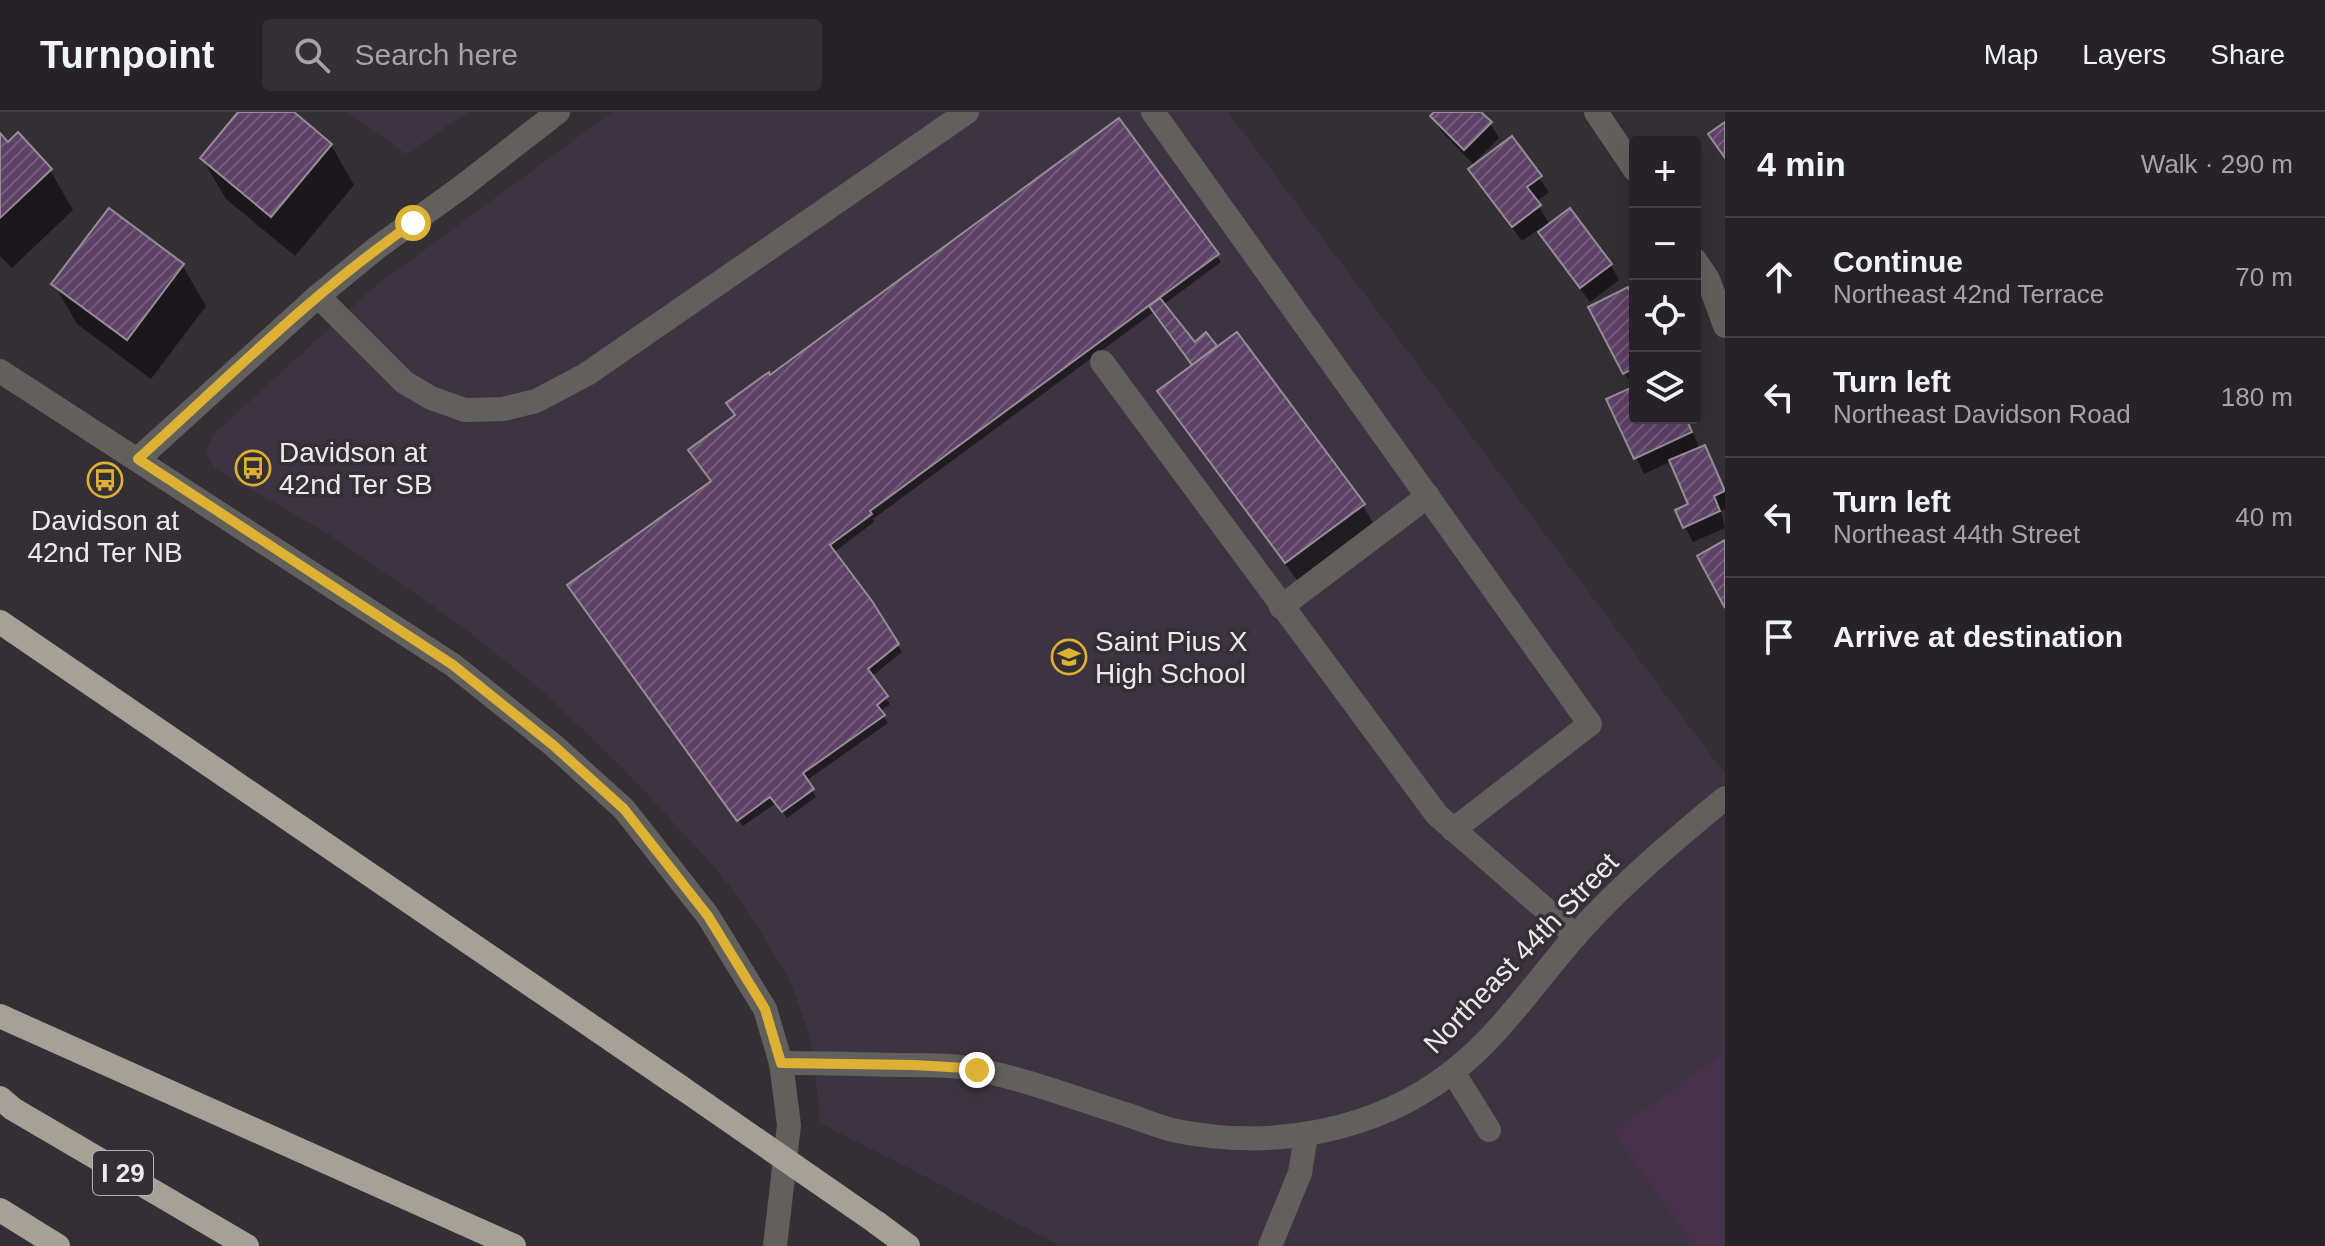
<!DOCTYPE html>
<meta charset="utf-8">
<style>
body{margin:0;font-family:Helvetica,sans-serif;background:#332f34;color:#f1f3f6}
.controls{position:absolute;right:24px;top:24px;display:grid;overflow:hidden;border-radius:8px;box-shadow:0 8px 32px #0002}
.controls button{width:72px;height:72px;display:grid;place-items:center;padding:0;border:0;border-bottom:2px solid #433f45;background:#272228;color:#f1f3f6;font:40px sans-serif}
.stop{position:absolute;width:24px;height:24px;margin:-18px;border:6px solid #ddb133;border-radius:50%;background:#fff}
.stop.end{background:#ddb133;border-color:#fff;box-shadow:0 2px 8px #0008}
.list{margin:0;padding:0;list-style:none}
h2{display:flex;justify-content:space-between;align-items:center;height:104px;margin:0;padding:0 32px;font-size:34px}
h2 small{font-size:26px;font-weight:400;color:#a4a4a8}
.list li{display:grid;grid-template-columns:52px 1fr auto;gap:24px;align-items:center;box-sizing:border-box;height:120px;padding:0 32px;border-top:2px solid #433f45}
.list b{display:block;font-size:30px;white-space:nowrap}
.list p{margin:0;font-size:26px;white-space:nowrap;color:#a4a4a8}
.list em{font-size:26px;font-style:normal;color:#a4a4a8}
.icon{flex:none;width:44px;height:44px;fill:none;stroke:currentColor;stroke-width:2;stroke-linecap:round;stroke-linejoin:round}
.map{position:relative;flex:none;width:1725px;height:1134px;overflow:hidden}
header{display:flex;align-items:center;gap:48px;box-sizing:border-box;height:112px;padding:0 40px;background:#272228;border-bottom:2px solid #433f45}
header strong{font-size:38px}
nav{display:flex;gap:44px;margin-inline-start:auto;font-size:28px}
.search{width:560px;height:72px;background:#332f34;display:flex;align-items:center;gap:20px;box-sizing:border-box;padding:0 28px;border-radius:8px;color:#a4a4a8;font-size:30px}
main{display:flex}
aside{flex:1;background:#272228}
.map>svg:first-child{display:block}
.built{fill:#3e3441}
.grass{fill:#47314d}
.shadow{fill:#0007}
.building{fill:url(#building-hatch);stroke:#958e97;stroke-width:2}
.lines{fill:none;stroke-linecap:round;stroke-linejoin:round}
.minor{stroke:#62605c;stroke-width:24}
.highway{stroke:#a5a197;stroke-width:24}
.highway-bridge{stroke:#a5a197;stroke-width:24}
.route{stroke:#ddb133;stroke-width:10}
.labels{text-anchor:middle;dominant-baseline:central;stroke-width:7;stroke-linejoin:round;paint-order:stroke}
.shield{fill:#342e35;stroke:#b6b1b6;stroke-width:2}
.shield-label{font-size:26px;font-weight:bold;fill:#ede9ee}
.poi-label{font-size:28px;fill:#ede9ee;stroke:#342e35;text-anchor:start}
.street-label{font-size:28px;fill:#ede9ee;stroke:#342e35}
</style>
<header>
<strong>Turnpoint</strong>
<div class="search"><svg class="icon" aria-label="search" viewBox="0 0 24 24"><circle cx="10" cy="10" r="6"/><path d="M15 15l6 6"/></svg>Search here</div>
<nav><a>Map</a><a>Layers</a><a>Share</a></nav>
</header>
<main>
<div class="map">
<svg width="1725" height="1134" viewBox="0 0 1725 1134">
<defs>
<pattern id="building-hatch" width="6" height="6" patternUnits="userSpaceOnUse" patternTransform="scale(2)"><rect width="6" height="6" fill="#5d4166"/><path d="M-1 1l2-2M0 6l6-6M5 7l2-2" fill="none" stroke="#755c7c"/></pattern>
</defs>
<rect width="100%" height="100%" fill="#342e35"/>
<g class="built">
<polygon points="348,0 468,0 406,42"/>
<polygon points="612,0 1228,0 1725,662 1725,1134 1061,1134 820,1011 813,940 807,915 788,864 738,784 709,749 623,656 539,576 463,515 329,422 214,356 206,340 212,324 374,175"/>
</g>
<polygon class="grass" points="1725,940 1725,1134 1694,1134 1613,1020"/>
<g class="shadow">
<polygon points="241,0 291,0 331,33 354,73 295,144 226,87 202,46"/>
<polygon points="1437,0 1483,0 1499,26 1473,52 1441,19 1432,4"/>
<polygon points="1119,8 1221,150 1163,193 1195,233 1206,222 1217,237 1236,223 1363,394 1376,416 1300,472 1173,302 1160,279 1193,255 1154,200 873,407 874,410 833,441 870,490 902,540 871,565 890,592 880,600 888,611 806,669 816,685 787,706 776,691 743,714 573,481 713,370 737,304 770,265"/>
<polygon points="0,24 8,33 50,58 73,98 12,156 0,144"/>
<polygon points="1512,27 1549,80 1536,90 1550,113 1611,153 1619,168 1590,190 1549,135 1539,117 1522,129 1480,73 1471,58"/>
<polygon points="182,153 206,194 151,267 77,212 54,172"/>
<polygon points="1635,192 1635,306 1686,306 1700,337 1713,350 1725,379 1725,397 1721,399 1725,416 1693,430 1685,415 1691,393 1672,349 1644,362 1609,288 1634,276 1625,261"/>
</g>
<g class="building">
<polygon points="238,0 294,0 332,32 271,105 200,46"/>
<polygon points="1434,0 1481,0 1492,10 1464,38 1430,4"/>
<polygon points="1119,6 1219,142 870,399 872,402 830,433 872,489 899,532 868,557 888,584 877,593 885,603 803,661 814,677 782,700 770,685 737,709 567,473 711,369 688,338 735,303 726,291 769,260 770,263"/>
<polygon points="1725,10 1725,46 1708,22"/>
<polygon points="18,20 52,57 0,106 0,21 8,30"/>
<polygon points="1512,24 1542,64 1527,75 1541,93 1512,115 1468,57"/>
<polygon points="109,96 184,152 127,228 51,172"/>
<polygon points="1570,96 1612,152 1580,176 1538,120"/>
<polygon points="1628,175 1635,189 1635,256 1623,262 1588,195"/>
<polygon points="1160,186 1195,230 1206,220 1217,234 1192,253 1149,194"/>
<polygon points="1237,220 1365,392 1285,451 1157,279"/>
<polygon points="1635,274 1635,306 1686,306 1692,320 1634,347 1606,287"/>
<polygon points="1705,333 1725,379 1714,384 1720,399 1683,416 1675,398 1688,392 1669,348"/>
<polygon points="1725,428 1725,496 1697,444"/>
</g>
<g class="lines">
<g class="minor">
<polyline points="1153,0 1590,612 1453,718"/>
<polyline points="1596,0 1635,58"/>
<polyline points="1695,148 1708,167 1725,214"/>
<polyline points="318,184 404,270 431,286 465,298 503,297 536,289 587,262 967,0"/>
<polyline points="1102,250 1437,703 1576,824"/>
<polyline points="0,259 453,553 553,633 624,697 708,804 765,897 781,951 789,1013 775,1134"/>
<polyline points="138,347 318,184 378,135 459,77 558,0"/>
<polyline points="1281,495 1428,384"/>
<path d="M781 951C819 951 858 952 896 953 919 953 945 952 968 956 1024 966 1077 987 1131 1004 1146 1009 1161 1016 1177 1019 1272 1038 1375 1020 1452 960 1499 925 1539 865 1578 821 1623 771 1673 729 1725 686"/>
<polyline points="1453,960 1489,1018"/>
<polyline points="1270,1134 1300,1061 1306,1023"/>
</g>
<g class="highway">
<polyline points="0,510 682,976"/>
<polyline points="0,904 514,1134"/>
<polyline points="0,986 13,997 247,1134"/>
<polyline points="0,1098 58,1134"/>
<polyline points="877,1111 908,1134"/>
</g>
<polyline class="highway-bridge" points="682,976 877,1111"/>
</g>
<g class="lines">
<path class="route" d="M413 111C313 180 228 266 138 347L453 553 553 633 624 697 708 804 765 897 781 951 914 953 966 956 977 958"/>
</g>
<defs>
<g id="bus-ring" transform="scale(1.8)"><circle r="9.5" fill="#342e35" stroke="#ddb133" stroke-width="1.5"/><path d="M-5-6H5V4H4V6H2V4H-2V6H-4V4H-5ZM-3.5-4V0h7V-4ZM-3.5 1.2v1.5H-2V1.2ZM2 1.2v1.5H3.5V1.2Z" fill="#ddb133"/></g>
<g id="school-ring" transform="scale(1.8)"><circle r="9.5" fill="#342e35" stroke="#ddb133" stroke-width="1.5"/><path d="M0-5L7-2L0 1L-7-2ZM-4 1L0 2.5L4 1V4Q0 6-4 4Z" fill="#ddb133"/></g>
</defs>
<g fill-rule="evenodd">
<use href="#bus-ring" x="253" y="356"/>
<use href="#bus-ring" x="105" y="368"/>
<use href="#school-ring" x="1069" y="545"/>
</g>
<g class="labels">
<rect class="shield" x="93" y="1039" width="60" height="44" rx="6"/>
<g class="shield-label">
<text x="123" y="1061">I 29</text>
</g>
<g class="poi-label">
<text x="279" y="340">Davidson at<tspan x="279" dy="32">42nd Ter SB</tspan></text>
<text x="105" y="408" text-anchor="middle">Davidson at<tspan x="105" dy="32">42nd Ter NB</tspan></text>
<text x="1095" y="529">Saint Pius X<tspan x="1095" dy="32">High School</tspan></text>
</g>
<g class="street-label">
<text transform="translate(1521 841) rotate(-46)">Northeast 44th Street</text>
</g>
</g>
</svg>
<div class="controls">
<button>+</button>
<button>−</button>
<button><svg class="icon" aria-label="locate" viewBox="0 0 24 24"><circle cx="12" cy="12" r="6"/><path d="M12 2v4M12 18v4M2 12h4M18 12h4"/></svg></button>
<button><svg class="icon" aria-label="layers" viewBox="0 0 24 24"><path d="M12 4l9 5-9 5-9-5zM3 14l9 5 9-5"/></svg></button>
</div>
<div class="stop" style="left:413px;top:111px"></div>
<div class="stop end" style="left:977px;top:958px"></div>
</div>
<aside>
<h2>4 min<small>Walk · 290 m</small></h2>
<ul class="list">
<li><svg class="icon" aria-label="ahead" viewBox="0 0 24 24"><path d="M12 20V5M6 11l6-6 6 6"/></svg><div><b>Continue</b><p>Northeast 42nd Terrace</p></div><em>70 m</em></li>
<li><svg class="icon" aria-label="left" viewBox="0 0 24 24"><path d="M17 20v-9H6M10 6l-5 5 5 5"/></svg><div><b>Turn left</b><p>Northeast Davidson Road</p></div><em>180 m</em></li>
<li><svg class="icon" aria-label="left" viewBox="0 0 24 24"><path d="M17 20v-9H6M10 6l-5 5 5 5"/></svg><div><b>Turn left</b><p>Northeast 44th Street</p></div><em>40 m</em></li>
<li><svg class="icon" aria-label="arrive" viewBox="0 0 24 24"><path d="M6 21V4h12l-3 4 3 4H6"/></svg><div><b>Arrive at destination</b></div></li>
</ul>
</aside>
</main>
